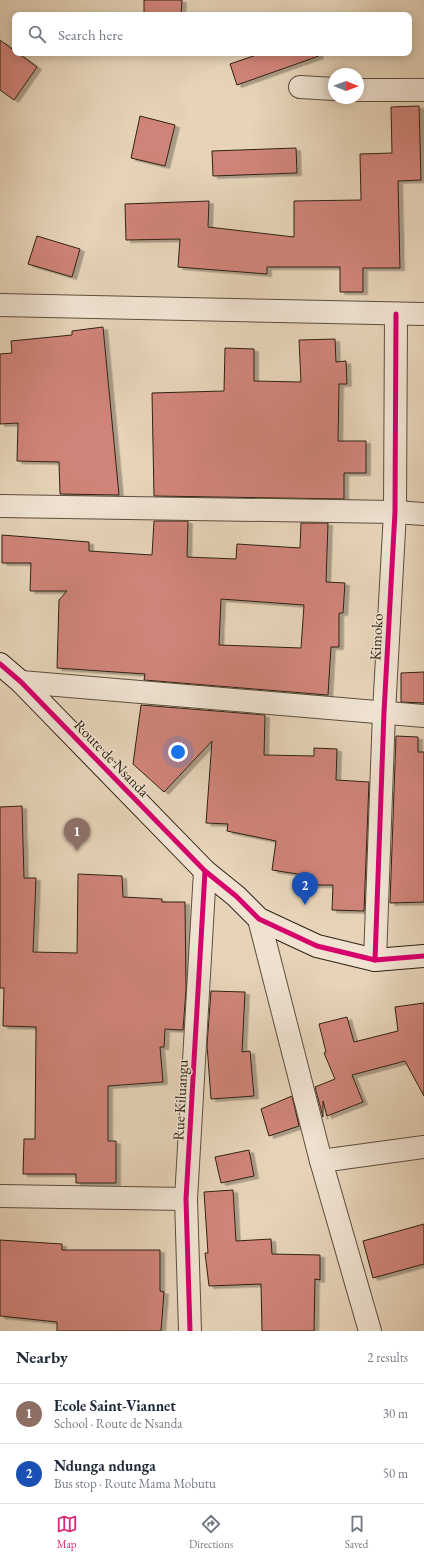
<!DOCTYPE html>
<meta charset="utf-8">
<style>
body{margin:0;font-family:"EB Garamond",serif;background:#f6f6f7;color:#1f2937}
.compass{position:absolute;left:328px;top:68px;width:36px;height:36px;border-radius:50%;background:#fff;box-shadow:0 2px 10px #0003;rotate:91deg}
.you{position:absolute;left:178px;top:752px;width:14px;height:14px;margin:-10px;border:3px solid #fff;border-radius:50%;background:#1a73e8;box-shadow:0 0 0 6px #1a73e833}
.badge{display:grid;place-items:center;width:26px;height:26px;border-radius:50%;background:#db2777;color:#fff;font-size:13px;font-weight:700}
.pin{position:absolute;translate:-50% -33px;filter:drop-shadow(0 1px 2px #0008)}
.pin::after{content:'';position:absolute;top:21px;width:14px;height:12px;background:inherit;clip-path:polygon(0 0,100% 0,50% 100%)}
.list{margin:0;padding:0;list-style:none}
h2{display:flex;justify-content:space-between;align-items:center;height:52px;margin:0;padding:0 16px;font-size:17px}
h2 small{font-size:13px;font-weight:400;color:#747a83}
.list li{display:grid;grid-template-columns:26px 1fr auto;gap:12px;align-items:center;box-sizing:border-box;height:60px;padding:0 16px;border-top:1px solid #e0e1e3}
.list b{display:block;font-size:15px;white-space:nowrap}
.list p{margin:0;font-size:13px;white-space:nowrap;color:#747a83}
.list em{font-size:13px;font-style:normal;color:#747a83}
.icon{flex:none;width:22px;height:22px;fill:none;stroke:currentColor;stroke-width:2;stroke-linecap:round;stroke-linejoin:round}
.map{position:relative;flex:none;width:424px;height:1331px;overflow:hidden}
.search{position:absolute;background:#fff;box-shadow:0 2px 10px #0003;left:12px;right:12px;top:12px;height:44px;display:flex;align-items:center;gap:10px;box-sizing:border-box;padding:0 14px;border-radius:8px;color:#747a83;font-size:15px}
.sheet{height:172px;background:#fff}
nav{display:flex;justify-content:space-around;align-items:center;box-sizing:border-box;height:56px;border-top:1px solid #e0e1e3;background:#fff;font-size:11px;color:#747a83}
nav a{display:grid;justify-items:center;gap:2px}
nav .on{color:#db2777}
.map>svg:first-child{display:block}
.building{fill:#d08479;stroke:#2f2214;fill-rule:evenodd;filter:url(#shadow)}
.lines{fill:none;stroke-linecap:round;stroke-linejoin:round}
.street-casing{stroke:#5d4e3d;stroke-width:24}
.secondary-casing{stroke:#2f2214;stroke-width:24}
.street{stroke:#efe2d1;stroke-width:22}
.secondary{stroke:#efe2d1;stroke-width:22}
.cycleway-casing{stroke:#efe2d1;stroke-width:8}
.cycleway{stroke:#d6006c;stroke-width:5}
.labels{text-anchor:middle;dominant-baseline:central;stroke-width:3;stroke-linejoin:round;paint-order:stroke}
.street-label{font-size:15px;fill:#2f2214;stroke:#efe2d1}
</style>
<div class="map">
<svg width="424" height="1331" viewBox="0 0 424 1331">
<defs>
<filter id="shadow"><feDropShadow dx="4.5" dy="2.5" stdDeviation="0" flood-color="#0004"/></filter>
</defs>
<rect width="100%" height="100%" fill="#e6d3b8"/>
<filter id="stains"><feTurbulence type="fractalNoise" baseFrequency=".005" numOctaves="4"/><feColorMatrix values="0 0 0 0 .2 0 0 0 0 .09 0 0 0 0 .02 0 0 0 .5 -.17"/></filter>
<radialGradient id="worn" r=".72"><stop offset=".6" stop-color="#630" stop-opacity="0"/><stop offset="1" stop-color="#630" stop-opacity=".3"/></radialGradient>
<g class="building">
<polygon points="144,0 182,0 181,15 144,15"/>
<polygon points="0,40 15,51 15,53 18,53 37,67 14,100 0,90"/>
<polygon points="262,53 318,53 319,56 237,85 230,64"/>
<polygon points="419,106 421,180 398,181 400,268 363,268 363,292 340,292 340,267 267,267 267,274 178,267 180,239 126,240 125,204 209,201 208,227 294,237 294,201 361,200 360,154 392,153 391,107"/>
<polygon points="140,116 175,125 165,166 131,158"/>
<polygon points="296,148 297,173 213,176 212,151"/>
<polygon points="37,236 80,249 72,277 28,264"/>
<polygon points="103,327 119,495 60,494 59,462 17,461 18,423 0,424 0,354 12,353 11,341 72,335 72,331"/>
<polygon points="335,339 336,362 346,361 347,384 339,384 338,441 366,441 366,473 344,473 344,499 154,496 152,393 224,391 225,348 254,349 254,381 301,382 299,340"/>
<path d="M154 521H188L187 557 236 559 237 544 300 548 301 523H328L326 582 345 583 343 613H339V647H331L328 695 144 680 145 674 57 668 59 600 67 591H30L31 563H2V535L89 542V551L152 555ZM221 599 304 605 301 648 219 645Z"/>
<polygon points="424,672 424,703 401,702 401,673"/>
<polygon points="141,705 265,715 264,755 314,756 314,748 337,749 336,780 369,782 364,911 332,910 333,885 303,885 304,875 272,870 276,841 227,831 228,824 206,823 212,741 164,792 133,764"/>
<polygon points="396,736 418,737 418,752 424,752 424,902 390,903"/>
<polygon points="22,806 24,878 36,878 33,952 77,953 78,874 122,876 123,897 162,899 162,902 185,902 186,990 183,1030 165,1029 164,1047 160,1047 163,1082 108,1086 108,1141 116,1141 116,1183 76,1183 76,1174 23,1174 24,1139 35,1139 36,1027 3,1026 4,988 0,988 0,807"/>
<polygon points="211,991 245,992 242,1052 250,1051 254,1096 211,1099 207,1045"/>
<polygon points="424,1003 424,1096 405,1061 352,1075 363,1102 327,1116 323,1101 323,1117 315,1087 335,1079 324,1053 326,1052 319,1024 347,1017 354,1042 398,1031 395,1007"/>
<polygon points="292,1096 299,1126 269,1136 261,1109"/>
<polygon points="249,1150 254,1176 221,1183 215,1157"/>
<polygon points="233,1190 236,1241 271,1239 272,1254 320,1255 320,1280 315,1279 314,1331 262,1331 261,1284 209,1286 205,1253 208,1253 204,1192"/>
<polygon points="424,1224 424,1264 373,1278 363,1241"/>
<polygon points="0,1240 62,1244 62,1250 160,1250 160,1291 164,1292 161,1331 57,1331 57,1322 0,1316"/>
</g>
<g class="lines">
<g class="street-casing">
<g id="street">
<polyline points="300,87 334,89"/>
<polyline points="358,90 424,90"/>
<polyline points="0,305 424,314"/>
<polyline points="0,506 395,512 424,514"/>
<polyline points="21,682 424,716"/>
<polyline points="259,919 321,1161 370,1331"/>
<polyline points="375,960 384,712 395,512 396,314"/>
<polyline points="321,1161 424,1147"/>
<polyline points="0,1196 186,1199"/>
<polyline points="190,1331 186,1199 205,871"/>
</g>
</g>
<g class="secondary-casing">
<polyline id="secondary" points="0,664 21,682 205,871 236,896 259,919 317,946 375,960 424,956"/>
</g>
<use href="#street" class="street"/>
<use href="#secondary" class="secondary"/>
<g class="cycleway-casing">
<g id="cycleway">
<polyline points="0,664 21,682 205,871 236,896 259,919 317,946 375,960 424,956"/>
<polyline points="375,960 384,712 395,512 396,314"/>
<polyline points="190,1331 186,1199 205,871"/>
</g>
</g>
<use href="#cycleway" class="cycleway"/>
</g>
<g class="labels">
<g class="street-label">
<text transform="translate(376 637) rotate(-87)">Kimoko</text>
<text transform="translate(112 758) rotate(46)">Route de Nsanda</text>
<text transform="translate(180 1100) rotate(-87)">Rue Kiluangu</text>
</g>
</g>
<rect width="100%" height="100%" filter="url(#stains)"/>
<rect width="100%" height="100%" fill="url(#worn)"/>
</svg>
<svg class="compass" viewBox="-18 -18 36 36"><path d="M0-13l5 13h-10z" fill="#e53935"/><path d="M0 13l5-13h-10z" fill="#747a83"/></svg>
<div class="you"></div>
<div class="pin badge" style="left:77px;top:851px;background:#8d6e63">1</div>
<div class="pin badge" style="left:305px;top:905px;background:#1a4fb4">2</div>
<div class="search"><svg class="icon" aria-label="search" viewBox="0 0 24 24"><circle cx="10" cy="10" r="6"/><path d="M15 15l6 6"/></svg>Search here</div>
</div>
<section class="sheet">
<h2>Nearby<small>2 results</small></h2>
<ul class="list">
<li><span class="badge" style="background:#8d6e63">1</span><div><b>Ecole Saint-Viannet</b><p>School · Route de Nsanda</p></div><em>30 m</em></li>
<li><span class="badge" style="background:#1a4fb4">2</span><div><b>Ndunga ndunga</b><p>Bus stop · Route Mama Mobutu</p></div><em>50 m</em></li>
</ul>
</section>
<nav>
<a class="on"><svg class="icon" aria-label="map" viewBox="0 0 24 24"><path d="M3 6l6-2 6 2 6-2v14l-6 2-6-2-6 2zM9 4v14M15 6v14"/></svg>Map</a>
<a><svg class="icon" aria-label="directions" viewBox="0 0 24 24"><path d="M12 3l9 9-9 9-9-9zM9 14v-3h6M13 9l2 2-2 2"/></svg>Directions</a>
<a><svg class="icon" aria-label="saved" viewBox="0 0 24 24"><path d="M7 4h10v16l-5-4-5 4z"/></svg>Saved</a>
</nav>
